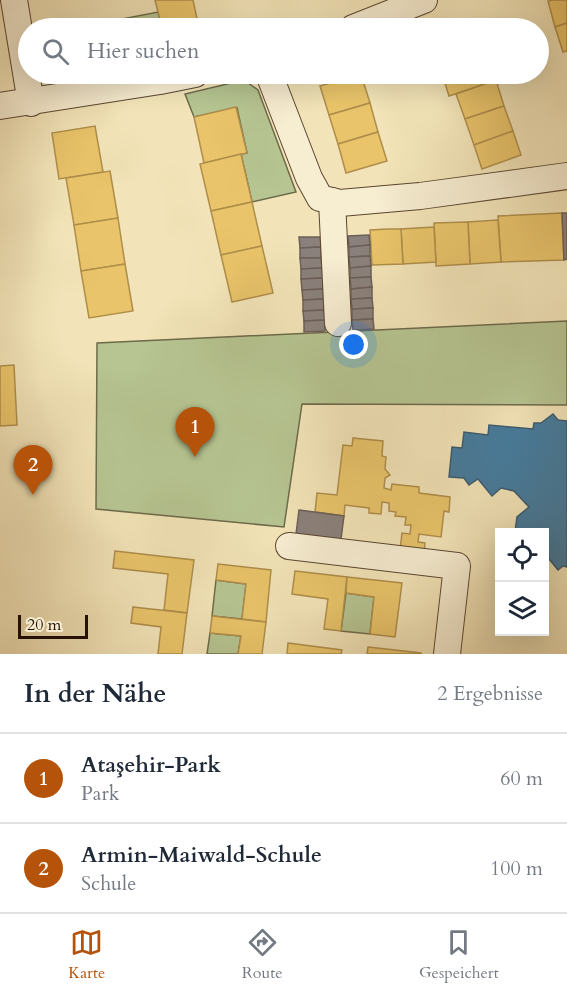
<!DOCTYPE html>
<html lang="de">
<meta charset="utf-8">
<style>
body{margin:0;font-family:Cardo,serif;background:#f2f2f3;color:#1f2937}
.controls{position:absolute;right:18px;bottom:18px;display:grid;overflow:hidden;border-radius:0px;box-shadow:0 6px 24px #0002}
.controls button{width:54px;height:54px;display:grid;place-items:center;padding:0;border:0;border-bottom:2px solid #e0e1e3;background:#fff;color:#1f2937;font:30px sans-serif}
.scale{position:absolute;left:18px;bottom:15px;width:70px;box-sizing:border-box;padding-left:6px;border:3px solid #271103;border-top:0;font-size:16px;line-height:21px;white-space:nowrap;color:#271103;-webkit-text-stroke:4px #f7edd1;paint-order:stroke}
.you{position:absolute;left:354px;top:345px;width:21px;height:21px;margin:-15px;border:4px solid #fff;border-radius:50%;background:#1a73e8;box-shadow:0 0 0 9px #1a73e833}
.badge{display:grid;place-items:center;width:39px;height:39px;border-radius:50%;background:#b45309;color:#fff;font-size:20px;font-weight:700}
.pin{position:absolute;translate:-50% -50px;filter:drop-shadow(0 2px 3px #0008)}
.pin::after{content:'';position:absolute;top:32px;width:21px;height:18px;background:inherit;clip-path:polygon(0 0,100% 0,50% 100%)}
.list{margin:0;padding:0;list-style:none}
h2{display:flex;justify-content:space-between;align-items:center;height:78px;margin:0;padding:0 24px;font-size:26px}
h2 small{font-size:20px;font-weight:400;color:#747a83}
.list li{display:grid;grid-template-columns:39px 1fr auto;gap:18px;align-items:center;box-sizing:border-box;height:90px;padding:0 24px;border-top:2px solid #e0e1e3}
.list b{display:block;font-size:22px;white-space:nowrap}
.list p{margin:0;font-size:20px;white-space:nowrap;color:#747a83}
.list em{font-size:20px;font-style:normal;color:#747a83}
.icon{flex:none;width:33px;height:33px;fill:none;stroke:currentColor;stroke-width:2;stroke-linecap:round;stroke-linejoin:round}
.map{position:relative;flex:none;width:567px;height:654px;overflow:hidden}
.search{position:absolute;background:#fff;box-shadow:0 6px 24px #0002;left:18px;right:18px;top:18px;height:66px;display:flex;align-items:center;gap:15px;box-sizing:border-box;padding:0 21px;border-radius:33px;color:#747a83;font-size:22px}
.sheet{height:258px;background:#fff}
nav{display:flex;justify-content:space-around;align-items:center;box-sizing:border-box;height:84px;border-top:2px solid #e0e1e3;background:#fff;font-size:16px;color:#747a83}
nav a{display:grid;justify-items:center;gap:3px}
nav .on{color:#b45309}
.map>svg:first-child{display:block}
.green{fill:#b6c592;stroke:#6e6b4a;stroke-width:1.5}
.homes{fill:#e9c46a;stroke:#af8e4b;stroke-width:1.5}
.public{fill:#457b9d;stroke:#3c5b6f;stroke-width:1.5}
.industry{fill:#8a817c;stroke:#6c5f58;stroke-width:1.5}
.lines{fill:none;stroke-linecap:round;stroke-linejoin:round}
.minor-casing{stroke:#5a4630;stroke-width:28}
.minor{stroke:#f7edd1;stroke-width:26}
</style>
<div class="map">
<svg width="567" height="654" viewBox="0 0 567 654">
<rect width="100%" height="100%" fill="#f2e4b8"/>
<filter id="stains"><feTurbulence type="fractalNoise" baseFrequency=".00333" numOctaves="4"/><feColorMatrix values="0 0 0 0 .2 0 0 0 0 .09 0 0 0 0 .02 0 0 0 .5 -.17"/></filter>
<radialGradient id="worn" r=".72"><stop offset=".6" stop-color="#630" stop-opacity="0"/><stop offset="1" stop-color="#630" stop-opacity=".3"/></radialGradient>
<g class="green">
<polygon points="158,12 162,28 103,28 101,23"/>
<polygon points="244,80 258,90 296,192 252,202 241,154 247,153 237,108 194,117 185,94"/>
<polygon points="567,321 567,405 302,404 284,527 96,509 97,343"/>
<polygon points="216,580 246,584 242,619 212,616"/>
<polygon points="346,593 374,597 370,634 341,631"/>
<polygon points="210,633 241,636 238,654 207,654"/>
</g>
<g class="homes">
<polygon points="155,0 193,0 199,28 162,28"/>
<polygon points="553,0 567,0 567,23 555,27 548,1"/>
<polygon points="567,23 567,51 563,52 555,27"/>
<polygon points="361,74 370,103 329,115 320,86"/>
<polygon points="442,74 485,74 489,83 449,96"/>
<polygon points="496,80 504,106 465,119 456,94"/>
<polygon points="370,103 378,132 338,144 329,115"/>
<polygon points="504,106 513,131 474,145 465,119"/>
<polygon points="236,107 247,153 204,163 194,117"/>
<polygon points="95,126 103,172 59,179 52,133"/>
<polygon points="513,131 521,155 482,169 474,145"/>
<polygon points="378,132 387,161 346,173 338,144"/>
<polygon points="241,154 252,202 211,211 200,164"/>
<polygon points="110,171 118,218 74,225 66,178"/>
<polygon points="252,202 262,246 221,255 211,211"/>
<polygon points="562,213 564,260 501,262 498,216"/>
<polygon points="118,218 125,264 81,271 74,225"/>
<polygon points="498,220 501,262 470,264 468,222"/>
<polygon points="468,222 470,264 436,266 434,223"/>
<polygon points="434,227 436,262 403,264 401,229"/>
<polygon points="388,229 401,229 403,264 372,265 370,230"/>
<polygon points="262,246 273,293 232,302 221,255"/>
<polygon points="125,264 133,311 89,318 81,271"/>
<polygon points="14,365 17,425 0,426 0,366"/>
<polygon points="353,438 383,441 382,456 386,457 385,469 390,475 385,478 384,488 391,490 392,484 419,487 419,493 450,497 449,512 444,511 441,537 419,534 418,542 425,543 424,553 400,550 402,533 410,534 411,525 405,525 406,517 395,516 396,512 389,511 389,503 382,502 381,514 369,513 369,508 345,505 344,516 315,512 317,493 337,495 343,445 352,446"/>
<polygon points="115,551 194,560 187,613 164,610 168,574 113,568"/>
<polygon points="218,564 271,570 266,622 242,619 246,584 216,580"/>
<polygon points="295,571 347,577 341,631 324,629 328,599 292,594"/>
<polygon points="347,577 402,583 395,637 370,634 374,597 346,593"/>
<polygon points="133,607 187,613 182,654 158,654 161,627 131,623"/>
<polygon points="212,616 266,622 262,654 238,654 241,636 210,633"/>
<polygon points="288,643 342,650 341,654 287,654"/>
<polygon points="368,647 421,653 421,654 367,654"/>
</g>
<polygon class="public" points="553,414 558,420 567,421 567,567 563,566 558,570 549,559 544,562 544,532 515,532 517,517 529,507 514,491 501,488 492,496 478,479 469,485 464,478 449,477 452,447 462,448 464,432 488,435 489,425 533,429 534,423 541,423"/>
<g class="industry">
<polygon points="562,213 567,213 567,259 564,260"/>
<polygon points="369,235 370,245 349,247 348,236"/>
<polygon points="299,237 320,237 321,247 300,248"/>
<polygon points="370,245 370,256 349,257 349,247"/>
<polygon points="321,247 321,258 300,258 300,248"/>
<polygon points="370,256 371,266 350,268 349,257"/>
<polygon points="300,258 321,258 322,268 301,269"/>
<polygon points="371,266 371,277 350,278 350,268"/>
<polygon points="322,268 323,278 301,279 301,269"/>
<polygon points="371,277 372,287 351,289 350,278"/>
<polygon points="323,278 323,289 302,290 301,279"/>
<polygon points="372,287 372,298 351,299 351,289"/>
<polygon points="323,289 324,299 303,300 302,290"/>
<polygon points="372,298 373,308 352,309 351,299"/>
<polygon points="324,299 324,310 303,311 303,300"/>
<polygon points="373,308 373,319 352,320 352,309"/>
<polygon points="324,310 325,320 304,321 303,311"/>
<polygon points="373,319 374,329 353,330 352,320"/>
<polygon points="325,320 325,331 304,332 304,321"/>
<polygon points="299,510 344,516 341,539 296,534"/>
</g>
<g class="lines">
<g class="minor-casing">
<g id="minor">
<polyline points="14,0 31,103"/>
<polyline points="353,28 424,0"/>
<polyline points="269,74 309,178 320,198 340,203 420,196 567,176"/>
<polyline points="0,106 160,81 195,74"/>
<polyline points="332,201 338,323"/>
<polyline points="289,546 457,566 447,654"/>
</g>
</g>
<use href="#minor" class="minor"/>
</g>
<rect width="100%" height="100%" filter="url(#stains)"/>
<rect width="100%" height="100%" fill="url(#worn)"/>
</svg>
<div class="controls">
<button><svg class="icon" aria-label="locate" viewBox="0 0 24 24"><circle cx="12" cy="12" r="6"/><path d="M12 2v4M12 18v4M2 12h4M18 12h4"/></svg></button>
<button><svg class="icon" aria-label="layers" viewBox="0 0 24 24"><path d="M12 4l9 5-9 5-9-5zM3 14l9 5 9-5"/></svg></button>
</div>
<div class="scale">20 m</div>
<div class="you"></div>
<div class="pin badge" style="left:195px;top:457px">1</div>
<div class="pin badge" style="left:33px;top:495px">2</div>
<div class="search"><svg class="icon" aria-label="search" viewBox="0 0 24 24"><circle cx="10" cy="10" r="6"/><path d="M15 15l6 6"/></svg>Hier suchen</div>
</div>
<section class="sheet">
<h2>In der Nähe<small>2 Ergebnisse</small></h2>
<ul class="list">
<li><span class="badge">1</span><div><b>Ataşehir-Park</b><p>Park</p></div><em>60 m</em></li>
<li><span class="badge">2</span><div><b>Armin-Maiwald-Schule</b><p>Schule</p></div><em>100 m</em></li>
</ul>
</section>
<nav>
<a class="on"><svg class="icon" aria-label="map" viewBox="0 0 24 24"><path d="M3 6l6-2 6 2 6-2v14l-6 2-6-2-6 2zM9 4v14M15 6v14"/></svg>Karte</a>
<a><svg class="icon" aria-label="directions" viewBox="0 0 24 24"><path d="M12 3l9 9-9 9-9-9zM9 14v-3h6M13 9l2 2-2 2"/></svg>Route</a>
<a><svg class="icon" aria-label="saved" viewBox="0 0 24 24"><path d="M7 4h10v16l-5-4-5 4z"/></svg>Gespeichert</a>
</nav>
